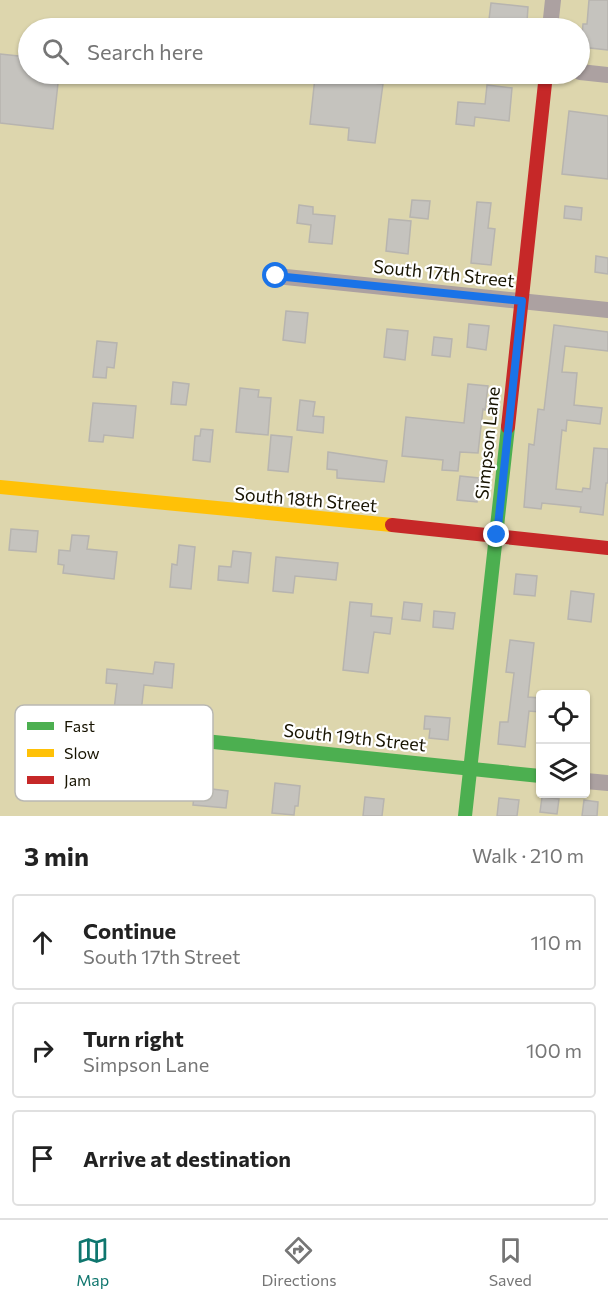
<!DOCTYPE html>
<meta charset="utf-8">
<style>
body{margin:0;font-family:Commissioner,sans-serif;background:#f2f2f2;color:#222}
.controls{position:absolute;right:18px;bottom:18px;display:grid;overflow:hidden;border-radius:6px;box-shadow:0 2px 4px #0004}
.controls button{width:54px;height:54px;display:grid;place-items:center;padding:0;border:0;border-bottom:2px solid #e0e0e0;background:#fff;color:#222;font:30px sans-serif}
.stop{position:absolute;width:18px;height:18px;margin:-14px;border:4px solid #1a73e8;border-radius:50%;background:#fff}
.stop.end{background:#1a73e8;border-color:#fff;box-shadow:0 2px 6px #0008}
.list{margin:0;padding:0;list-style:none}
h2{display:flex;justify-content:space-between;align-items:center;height:78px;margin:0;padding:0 24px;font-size:26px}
h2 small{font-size:20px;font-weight:400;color:#767676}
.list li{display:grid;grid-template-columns:39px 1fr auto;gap:18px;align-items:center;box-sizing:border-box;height:96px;margin:0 12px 12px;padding:0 12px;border:2px solid #e0e0e0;border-radius:6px}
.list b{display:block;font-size:22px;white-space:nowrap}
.list p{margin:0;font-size:20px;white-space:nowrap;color:#767676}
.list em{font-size:20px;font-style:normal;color:#767676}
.icon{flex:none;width:33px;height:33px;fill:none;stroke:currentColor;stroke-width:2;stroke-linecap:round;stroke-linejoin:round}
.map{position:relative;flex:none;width:608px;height:816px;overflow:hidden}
.search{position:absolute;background:#fff;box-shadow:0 2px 4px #0004;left:18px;right:18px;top:18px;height:66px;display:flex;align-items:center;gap:15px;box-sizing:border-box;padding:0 21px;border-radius:33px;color:#767676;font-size:22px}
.sheet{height:402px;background:#fff}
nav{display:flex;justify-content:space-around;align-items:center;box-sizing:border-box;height:84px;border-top:2px solid #e0e0e0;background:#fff;font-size:16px;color:#767676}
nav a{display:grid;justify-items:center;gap:3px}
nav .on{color:#0f766e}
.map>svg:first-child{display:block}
.building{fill:#c5c3be;stroke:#b7b4af;stroke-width:1.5}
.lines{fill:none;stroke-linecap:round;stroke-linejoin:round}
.street{stroke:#aca1a1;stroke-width:16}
.fast{stroke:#4caf50;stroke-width:14}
.slow{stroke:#ffc107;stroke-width:14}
.jam{stroke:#c62828;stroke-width:14}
.route{stroke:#1a73e8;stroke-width:8}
.labels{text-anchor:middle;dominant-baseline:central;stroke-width:4.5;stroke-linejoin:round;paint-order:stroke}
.street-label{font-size:18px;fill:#171300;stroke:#fff}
.key{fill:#fff;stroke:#b9b8b2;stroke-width:1.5}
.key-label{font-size:16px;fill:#171300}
</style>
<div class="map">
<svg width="608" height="816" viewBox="0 0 608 816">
<rect width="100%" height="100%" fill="#ddd6ad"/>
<g class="building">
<polygon points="589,0 608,0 608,50 581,47 583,24 587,24"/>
<polygon points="491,3 528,7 527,22 504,20 503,28 488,28"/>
<polygon points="0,54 28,57 28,74 59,74 53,129 0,123"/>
<polygon points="315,77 383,84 375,143 348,140 349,128 310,124"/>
<polygon points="487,85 512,88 509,121 475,117 474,126 456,124 458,102 485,104"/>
<polygon points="569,111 608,116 608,179 562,174"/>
<polygon points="412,200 430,201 428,219 410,217"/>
<polygon points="477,202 491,203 488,228 495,229 491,265 471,263"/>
<polygon points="299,205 313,207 313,214 335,216 332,244 309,242 311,225 297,223"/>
<polygon points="565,206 582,208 581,220 564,218"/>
<polygon points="389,219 411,221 408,254 386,251"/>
<polygon points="596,256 608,258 608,274 595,272"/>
<polygon points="286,311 308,313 305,343 283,340"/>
<polygon points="469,324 489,326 486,350 467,347"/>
<polygon points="554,325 608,332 608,351 565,346 562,372 577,373 574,405 602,408 600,424 567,420 566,431 562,430 556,489 582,492 583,488 590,489 594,448 608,449 608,483 606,483 603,515 580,512 581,507 542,503 541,509 524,507 529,444 534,445 538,409 544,410"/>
<polygon points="387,329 408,331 405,360 384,357"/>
<polygon points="434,337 452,339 450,357 432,355"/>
<polygon points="97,341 117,343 114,368 107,367 106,378 93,377"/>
<polygon points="173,382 189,384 186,405 171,404"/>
<polygon points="468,384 488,386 485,410 483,409 478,453 460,452 458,471 442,470 443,460 402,456 406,417 464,423"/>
<polygon points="240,388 259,390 258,397 271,398 268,435 236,432"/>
<polygon points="300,400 315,402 313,416 324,417 323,433 297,430"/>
<polygon points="93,403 136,406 133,438 104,435 103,442 89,441"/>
<polygon points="201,429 213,430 210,462 193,460 195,436 200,436"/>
<polygon points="271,435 292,437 288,472 268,470"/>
<polygon points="328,452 387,461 384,482 337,478 337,470 327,469"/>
<polygon points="460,476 479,478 477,502 457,500"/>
<polygon points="11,529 38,531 36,552 9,550"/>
<polygon points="72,535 89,536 87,549 117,552 114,579 63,573 64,565 58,564 59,550 70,551"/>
<polygon points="179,545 195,547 191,589 170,587 172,564 177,565"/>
<polygon points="233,551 251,553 248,583 218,580 219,566 231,567"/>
<polygon points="276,557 338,563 336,580 295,576 293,593 273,591"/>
<polygon points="516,574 537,576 535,596 514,594"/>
<polygon points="571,591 594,594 591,622 568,619"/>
<polygon points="350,602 372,604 371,616 392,618 390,634 374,632 368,673 343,670"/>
<polygon points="404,602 422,604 420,621 402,619"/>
<polygon points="434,611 455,613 453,629 433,627"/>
<polygon points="510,640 534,643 528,697 540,698 540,712 529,711 525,747 498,744 500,722 508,722 514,673 506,672"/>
<polygon points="155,662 174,664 172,688 144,685 141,713 114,710 117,684 106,683 107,669 153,674"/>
<polygon points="425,716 450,718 448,740 429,738 430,729 424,729"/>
<polygon points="275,783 300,786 298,806 295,806 294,815 272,813"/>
<polygon points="195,787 228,791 226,808 193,805"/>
<polygon points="365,797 384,799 382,816 363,816"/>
<polygon points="542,797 559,799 557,814 540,812"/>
<polygon points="499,798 519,800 517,816 497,816"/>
<polygon points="584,800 598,802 597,816 582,816"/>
</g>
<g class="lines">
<g class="street">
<polyline points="550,28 553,0"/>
<polyline points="580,72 608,75"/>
<polyline points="276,276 608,310"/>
<polyline points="586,781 608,783"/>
</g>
<g class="fast">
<polyline points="166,737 540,776"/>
<polyline points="465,816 508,427"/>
</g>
<polyline class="slow" points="0,487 392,525"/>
<g class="jam">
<polyline points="508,427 546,74"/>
<polyline points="392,525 608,548"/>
</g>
</g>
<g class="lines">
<polyline class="route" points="276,276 522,301 497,535"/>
</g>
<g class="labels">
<g class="street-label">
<text transform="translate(444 273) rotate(6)">South 17th Street</text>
<text transform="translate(487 443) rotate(-84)">Simpson Lane</text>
<text transform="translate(306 499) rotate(5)">South 18th Street</text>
<text transform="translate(355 737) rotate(6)">South 19th Street</text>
</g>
</g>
<rect x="15" y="705" width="198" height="96" rx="9" class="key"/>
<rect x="27" y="722" width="27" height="8" fill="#4caf50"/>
<rect x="27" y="749" width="27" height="8" fill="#ffc107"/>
<rect x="27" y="776" width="27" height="8" fill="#c62828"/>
<g class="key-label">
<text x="64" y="732">Fast</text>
<text x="64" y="759">Slow</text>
<text x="64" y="786">Jam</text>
</g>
</svg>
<div class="controls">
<button><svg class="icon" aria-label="locate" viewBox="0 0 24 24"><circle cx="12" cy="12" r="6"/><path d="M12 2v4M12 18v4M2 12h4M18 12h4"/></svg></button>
<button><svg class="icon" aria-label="layers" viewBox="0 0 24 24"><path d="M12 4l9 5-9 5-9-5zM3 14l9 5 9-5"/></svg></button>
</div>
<div class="stop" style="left:276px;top:276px"></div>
<div class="stop end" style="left:497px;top:535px"></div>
<div class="search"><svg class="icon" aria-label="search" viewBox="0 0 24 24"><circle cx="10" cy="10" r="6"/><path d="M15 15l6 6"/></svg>Search here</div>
</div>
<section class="sheet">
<h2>3 min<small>Walk · 210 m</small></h2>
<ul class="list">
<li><svg class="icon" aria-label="ahead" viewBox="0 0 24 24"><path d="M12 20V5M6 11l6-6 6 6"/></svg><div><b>Continue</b><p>South 17th Street</p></div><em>110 m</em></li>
<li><svg class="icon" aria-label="right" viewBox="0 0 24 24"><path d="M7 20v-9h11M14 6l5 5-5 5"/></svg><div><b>Turn right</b><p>Simpson Lane</p></div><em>100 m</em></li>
<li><svg class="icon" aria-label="arrive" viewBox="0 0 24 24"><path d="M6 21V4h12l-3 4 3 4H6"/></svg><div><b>Arrive at destination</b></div></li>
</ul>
</section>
<nav>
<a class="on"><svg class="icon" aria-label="map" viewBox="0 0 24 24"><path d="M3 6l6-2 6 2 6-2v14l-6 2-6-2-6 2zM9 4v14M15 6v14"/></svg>Map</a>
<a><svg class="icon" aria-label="directions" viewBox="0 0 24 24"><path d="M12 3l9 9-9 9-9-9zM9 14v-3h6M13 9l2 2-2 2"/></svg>Directions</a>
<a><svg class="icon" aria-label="saved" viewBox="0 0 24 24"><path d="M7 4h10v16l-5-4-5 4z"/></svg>Saved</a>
</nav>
